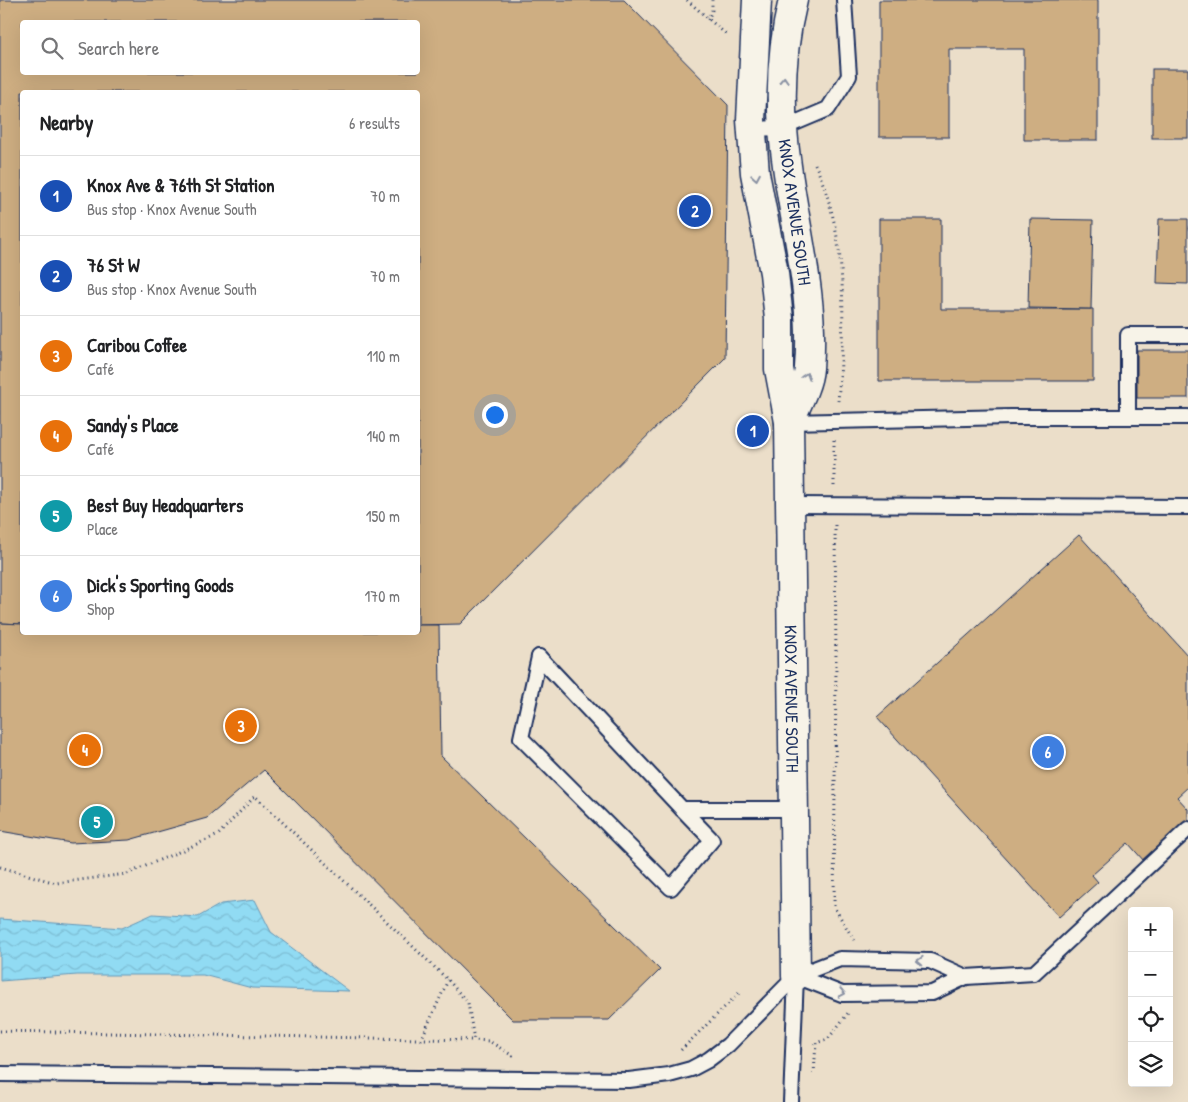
<!DOCTYPE html>
<meta charset="utf-8">
<style>
body{margin:0;font-family:"Patrick Hand",sans-serif;background:#f6f6f6;color:#202124}
.controls{position:absolute;right:15px;bottom:15px;display:grid;overflow:hidden;border-radius:5px;box-shadow:0 5px 20px #0002}
.controls button{width:45px;height:45px;display:grid;place-items:center;padding:0;border:0;border-bottom:1px solid #e0e0e0;background:#fff;color:#202124;font:25px sans-serif}
.you{position:absolute;left:494px;top:414px;width:18px;height:18px;margin:-12px;border:4px solid #fff;border-radius:50%;background:#1a73e8;box-shadow:0 0 0 8px #1a73e833}
.badge{display:grid;place-items:center;width:32px;height:32px;border-radius:50%;background:#1b2f5e;color:#fff;font-size:16px;font-weight:700}
.pin{position:absolute;translate:-50% -50%;border:2px solid #fff;box-shadow:0 1px 5px #0006}
.list{margin:0;padding:0;list-style:none}
h2{display:flex;justify-content:space-between;align-items:center;height:65px;margin:0;padding:0 20px;font-size:21px}
h2 small{font-size:16px;font-weight:400;color:#757577}
.list li{display:grid;grid-template-columns:32px 1fr auto;gap:15px;align-items:center;box-sizing:border-box;height:80px;padding:0 20px;border-top:1px solid #e0e0e0}
.list b{display:block;font-size:19px;white-space:nowrap}
.list p{margin:0;font-size:16px;white-space:nowrap;color:#757577}
.list em{font-size:16px;font-style:normal;color:#757577}
.icon{flex:none;width:28px;height:28px;fill:none;stroke:currentColor;stroke-width:2;stroke-linecap:round;stroke-linejoin:round}
.map{position:relative;flex:none;width:1188px;height:1102px;overflow:hidden}
.search{position:absolute;background:#fff;box-shadow:0 5px 20px #0002;left:20px;top:20px;width:400px;height:55px;display:flex;align-items:center;gap:12px;box-sizing:border-box;padding:0 18px;border-radius:5px;color:#757577;font-size:19px}
.panel{position:absolute;background:#fff;box-shadow:0 5px 20px #0002;left:20px;top:90px;width:400px;height:545px;border-radius:5px}
.map>svg:first-child{display:block}
.water{fill:url(#water-waves);stroke:#6296b7}
.building{fill:#ceae82;stroke:#1b2f5e;fill-rule:evenodd}
.lines{fill:none;stroke-linecap:round;stroke-linejoin:round}
.service-casing{stroke:#1b2f5e;stroke-width:18}
.tertiary-casing{stroke:#1b2f5e;stroke-width:31}
.path{stroke:#1b2f5e;stroke-width:3;stroke-dasharray:1 4;stroke-linecap:butt}
.service{stroke:#f7f3e8;stroke-width:14}
.tertiary{stroke:#f7f3e8;stroke-width:28}
.oneway{stroke:#8991a3}
.labels{text-anchor:middle;dominant-baseline:central;stroke-width:4;stroke-linejoin:round;paint-order:stroke}
.street-label{font-size:18px;fill:#1b2f5e;stroke:#f7f3e8}
</style>
<div class="map">
<svg width="1188" height="1102" viewBox="0 0 1188 1102">
<defs>
<pattern id="water-waves" width="16" height="10" patternUnits="userSpaceOnUse" patternTransform="scale(1.25)"><rect width="16" height="10" fill="#91dbf3"/><path d="M0 5q4-4 8 0t8 0" fill="none" stroke="#7cbcd3"/></pattern>
</defs>
<rect width="100%" height="100%" fill="#ebdec9"/>
<filter id="ink" filterUnits="userSpaceOnUse"><feTurbulence type="fractalNoise" baseFrequency=".02" numOctaves="2"/><feDisplacementMap in="SourceGraphic" scale="10" xChannelSelector="R" yChannelSelector="G"/><feConvolveMatrix kernelMatrix="1 2 1 2 8 2 1 2 1" color-interpolation-filters="sRGB"/></filter>
<g filter="url(#ink)">
<polygon class="water" points="255,900 271,932 349,991 252,988 203,975 77,975 0,981 0,919 122,928 153,914 198,917 221,904"/>
<g class="building">
<path d="M0 0H624L728 105 725 358 460 624 418 625V92H22V624L0 623ZM22 22H418V72H22Z"/>
<polygon points="879,0 1098,0 1098,140 1024,140 1024,49 949,49 949,137 879,137"/>
<rect x="1152" y="69" width="36" height="69"/>
<polygon points="879,219 941,219 941,309 1093,309 1093,381 879,381"/>
<polygon points="1030,219 1093,220 1091,309 1028,308"/>
<polygon points="1159,219 1188,219 1188,284 1157,283"/>
<rect x="1137" y="350" width="51" height="48"/>
<polygon points="1079,535 1188,656 1188,787 1177,797 1188,809 1188,822 1144,861 1128,843 1092,875 1098,882 1059,917 877,717"/>
<polygon points="0,623 22,624 22,632 418,632 418,625 439,625 441,756 660,970 609,1020 513,1020 264,770 207,818 129,840 71,843 0,831"/>
</g>
<g class="lines">
<g class="service-casing">
<g id="service">
<polyline points="752,129 783,128 828,109 849,76 844,0"/>
<polyline points="1128,417 1128,335 1188,335"/>
<polyline points="789,422 1011,417 1188,417"/>
<polyline points="791,505 1188,507"/>
<polyline points="539,657 521,738 671,888 712,840 682,809"/>
<polyline points="539,657 682,809 794,809"/>
<polyline points="796,976 842,994 932,993 966,977 1034,973 1188,829"/>
<polyline points="0,1074 629,1080 669,1075 691,1069 708,1060 728,1045 796,976 840,959 930,961 966,977"/>
<polyline points="791,1102 796,976"/>
</g>
</g>
<g class="tertiary-casing">
<g id="tertiary">
<path id="s1" d="M757 0 751 120 755 173 774 273 779 319V369L789 422 796 976"/>
<path d="M789 422C796 406 808 385 809 368 815 300 796 233 787 166 779 111 780 53 793 0"/>
</g>
</g>
<g class="path">
<polyline points="687,0 728,36"/>
<polyline points="708,20 712,10 712,0"/>
<path d="M815 164C849 239 845 322 838 401"/>
<polyline points="834,440 834,486"/>
<polyline points="835,525 836,665 834,907 854,940"/>
<polyline points="0,867 56,883 127,874 218,835 255,796 448,980 468,1003 474,1040 489,1041 516,1058"/>
<polyline points="0,1031 474,1040"/>
<polyline points="421,1040 448,980"/>
<polyline points="681,1050 739,993"/>
<polyline points="814,1074 816,1043 828,1039 848,1013"/>
</g>
<use href="#service" class="service"/>
<use href="#tertiary" class="tertiary"/>
</g>
<defs><path id="oneway-chevron" d="M-2-3.5L2.5 0L-2 3.5" fill="none" stroke-width="1.6" stroke-linecap="round" stroke-linejoin="round" transform="scale(1.25)"/></defs>
<g class="oneway">
<use href="#oneway-chevron" transform="translate(784 80) rotate(-87)"/>
<use href="#oneway-chevron" transform="translate(756 177) rotate(80)"/>
<use href="#oneway-chevron" transform="translate(806 376) rotate(-72)"/>
<use href="#oneway-chevron" transform="translate(920 961) rotate(-178)"/>
<use href="#oneway-chevron" transform="translate(842 993) rotate(11)"/>
</g>
</g>
<g class="labels">
<g class="street-label">
<text transform="translate(795 212) rotate(82)">KNOX AVENUE SOUTH</text>
<text stroke="none"><textPath href="#s1" startOffset="702">KNOX AVENUE SOUTH</textPath></text>
</g>
</g>
</svg>
<div class="controls">
<button>+</button>
<button>−</button>
<button><svg class="icon" aria-label="locate" viewBox="0 0 24 24"><circle cx="12" cy="12" r="6"/><path d="M12 2v4M12 18v4M2 12h4M18 12h4"/></svg></button>
<button><svg class="icon" aria-label="layers" viewBox="0 0 24 24"><path d="M12 4l9 5-9 5-9-5zM3 14l9 5 9-5"/></svg></button>
</div>
<div class="you"></div>
<div class="pin badge" style="left:753px;top:431px;background:#1a4fb4">1</div>
<div class="pin badge" style="left:695px;top:211px;background:#1a4fb4">2</div>
<div class="pin badge" style="left:241px;top:726px;background:#e8710a">3</div>
<div class="pin badge" style="left:85px;top:750px;background:#e8710a">4</div>
<div class="pin badge" style="left:97px;top:822px;background:#0f9aa8">5</div>
<div class="pin badge" style="left:1048px;top:752px;background:#3f7fe0">6</div>
<div class="search"><svg class="icon" aria-label="search" viewBox="0 0 24 24"><circle cx="10" cy="10" r="6"/><path d="M15 15l6 6"/></svg>Search here</div>
<section class="panel">
<h2>Nearby<small>6 results</small></h2>
<ul class="list">
<li><span class="badge" style="background:#1a4fb4">1</span><div><b>Knox Ave &amp; 76th St Station</b><p>Bus stop · Knox Avenue South</p></div><em>70 m</em></li>
<li><span class="badge" style="background:#1a4fb4">2</span><div><b>76 St W</b><p>Bus stop · Knox Avenue South</p></div><em>70 m</em></li>
<li><span class="badge" style="background:#e8710a">3</span><div><b>Caribou Coffee</b><p>Café</p></div><em>110 m</em></li>
<li><span class="badge" style="background:#e8710a">4</span><div><b>Sandy's Place</b><p>Café</p></div><em>140 m</em></li>
<li><span class="badge" style="background:#0f9aa8">5</span><div><b>Best Buy Headquarters</b><p>Place</p></div><em>150 m</em></li>
<li><span class="badge" style="background:#3f7fe0">6</span><div><b>Dick's Sporting Goods</b><p>Shop</p></div><em>170 m</em></li>
</ul>
</section>
</div>
